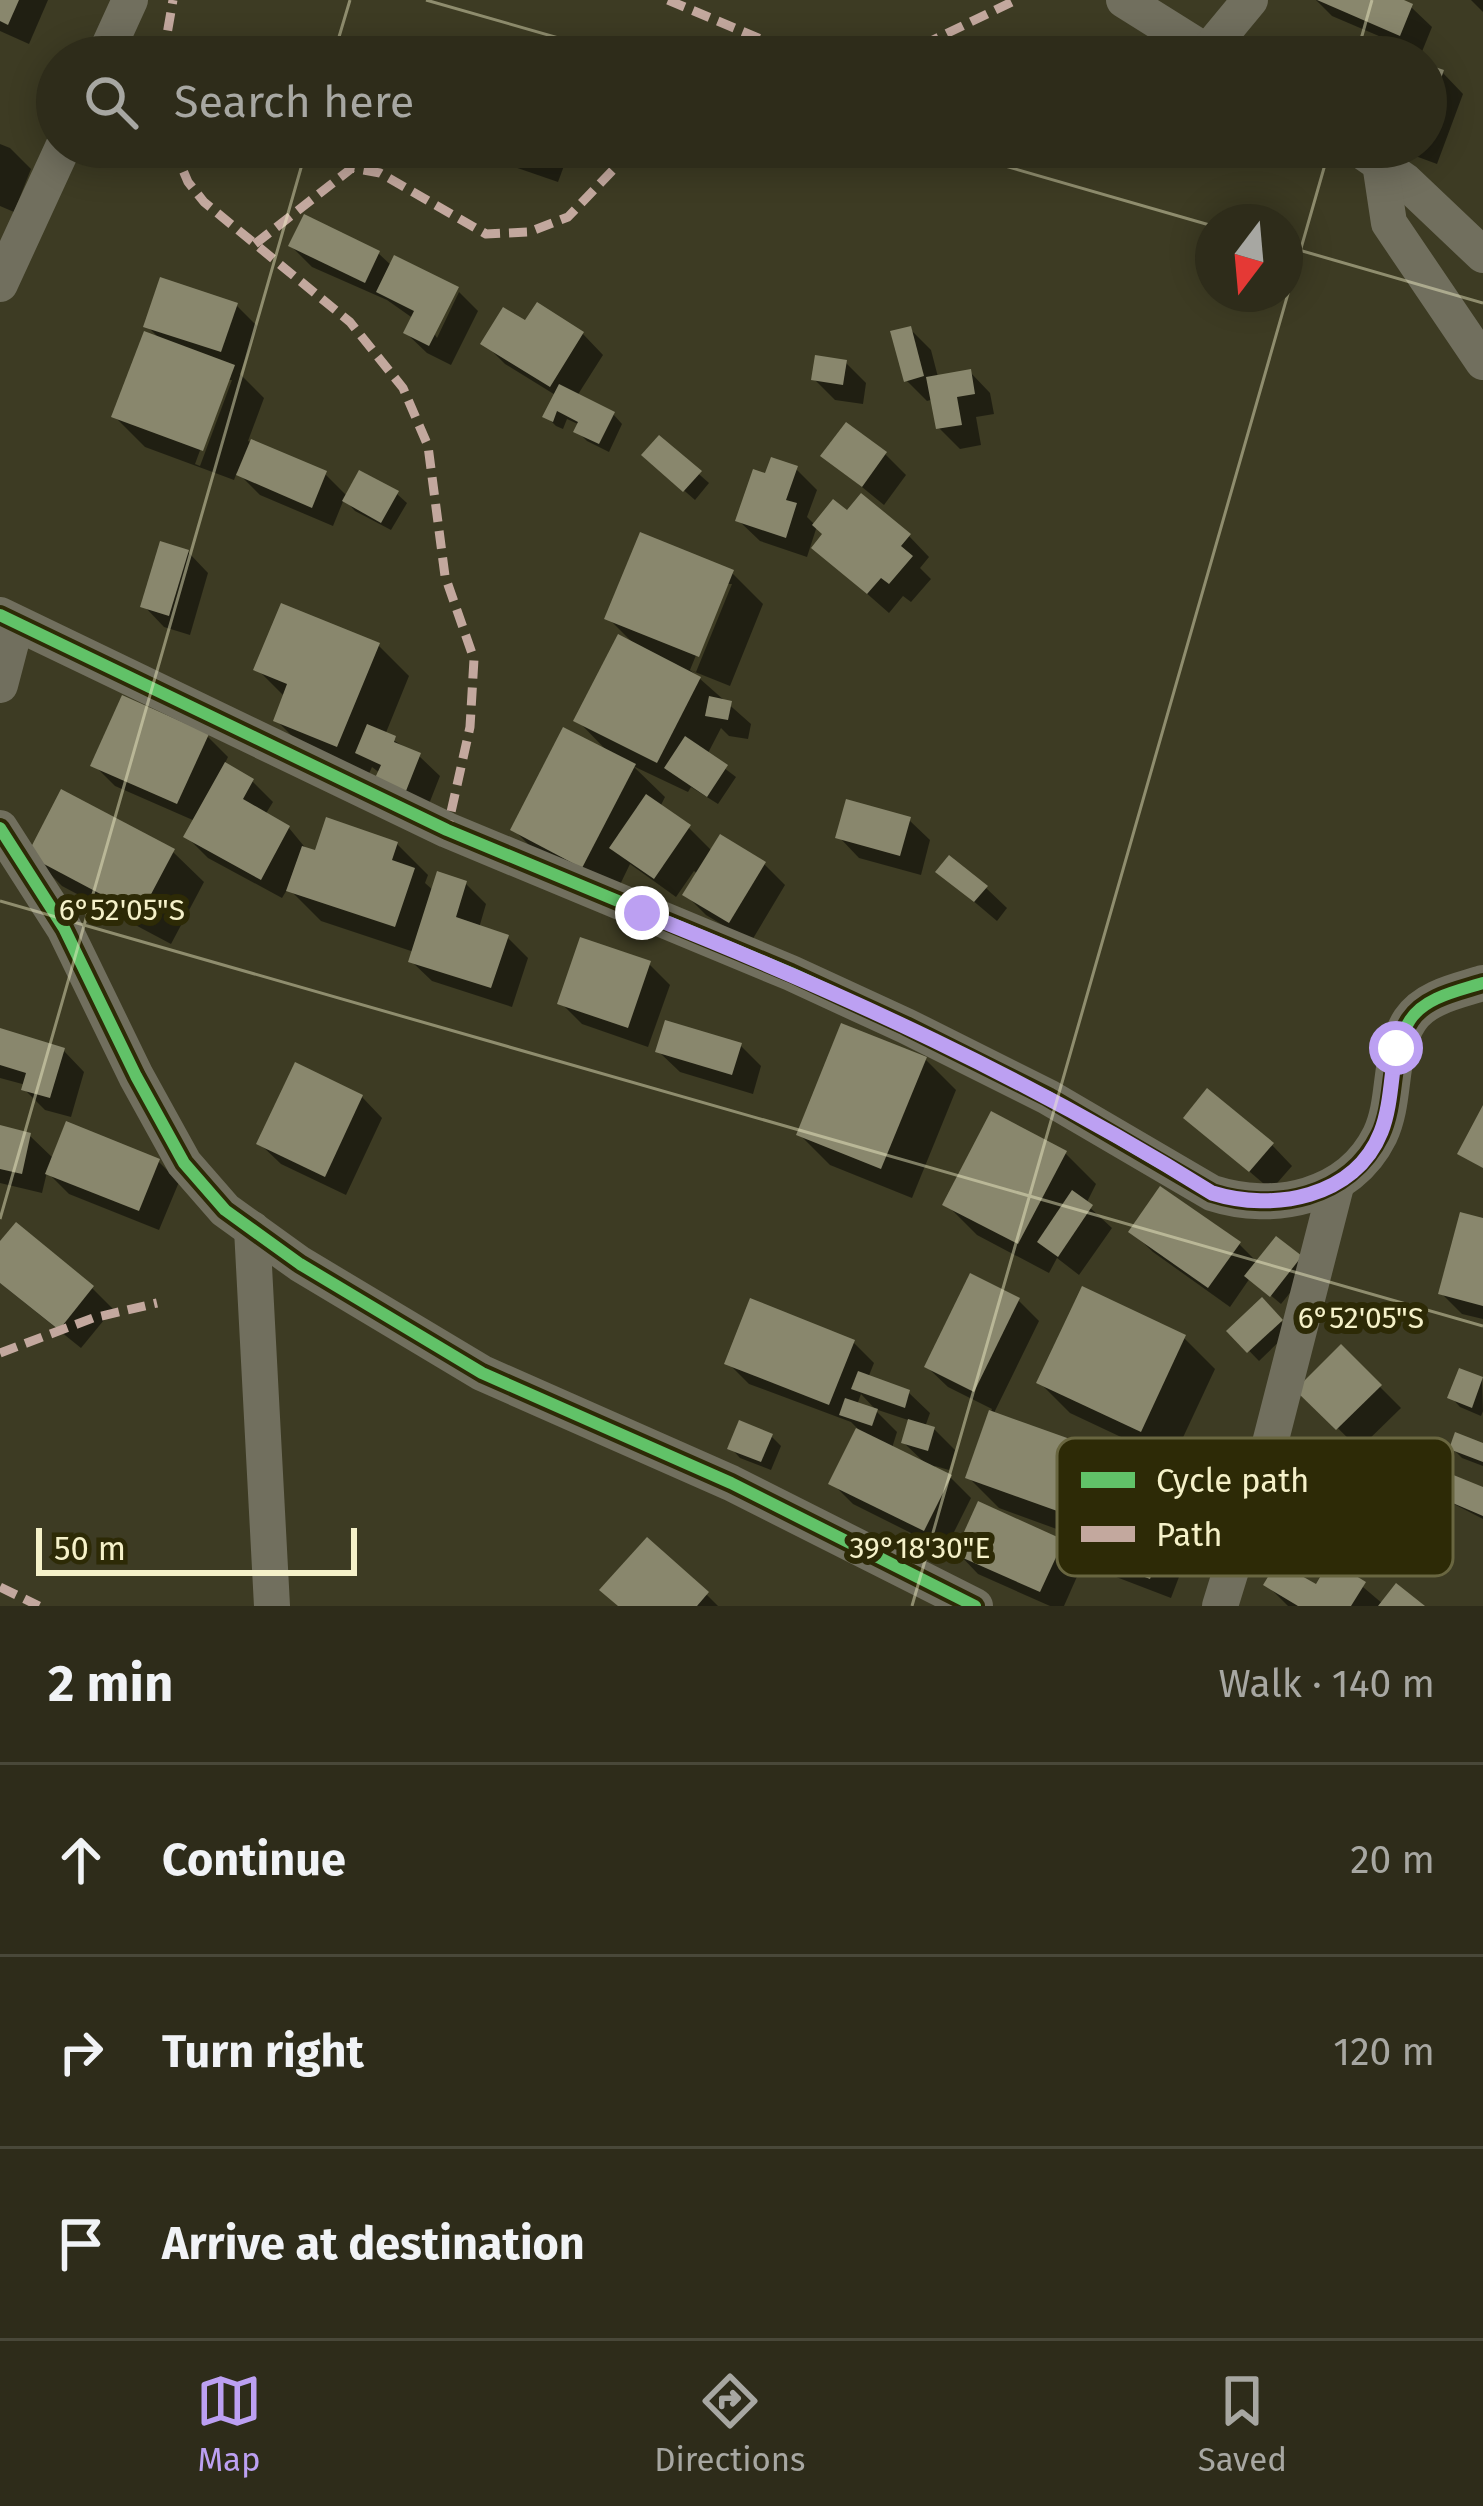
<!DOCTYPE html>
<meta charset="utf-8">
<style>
body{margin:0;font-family:"Fira Sans",sans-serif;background:#3a3827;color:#f1f3f6}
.compass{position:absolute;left:1195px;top:204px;width:108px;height:108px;border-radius:50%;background:#2e2c1a;box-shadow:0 6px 30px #0003;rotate:196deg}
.scale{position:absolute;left:36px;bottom:30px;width:321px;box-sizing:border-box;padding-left:12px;border:6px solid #f5f1c9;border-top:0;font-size:33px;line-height:42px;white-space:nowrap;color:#f5f1c9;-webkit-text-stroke:9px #2d2a06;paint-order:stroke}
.stop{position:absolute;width:36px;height:36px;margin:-27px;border:9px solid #bca0f2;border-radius:50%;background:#fff}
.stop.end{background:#bca0f2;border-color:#fff;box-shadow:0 3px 12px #0008}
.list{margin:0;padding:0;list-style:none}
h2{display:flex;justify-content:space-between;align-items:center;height:156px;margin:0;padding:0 48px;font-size:51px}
h2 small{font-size:39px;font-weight:400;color:#a7a7a2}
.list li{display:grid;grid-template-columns:78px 1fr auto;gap:36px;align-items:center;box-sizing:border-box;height:192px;padding:0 48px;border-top:3px solid #494839}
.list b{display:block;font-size:45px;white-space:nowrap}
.list em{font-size:39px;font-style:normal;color:#a7a7a2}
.icon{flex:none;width:66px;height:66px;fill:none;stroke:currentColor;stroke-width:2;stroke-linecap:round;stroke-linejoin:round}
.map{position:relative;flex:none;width:1483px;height:1606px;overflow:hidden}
.search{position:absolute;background:#2e2c1a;box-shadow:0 6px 30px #0003;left:36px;right:36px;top:36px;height:132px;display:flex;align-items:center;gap:30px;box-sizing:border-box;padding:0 42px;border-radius:66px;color:#a7a7a2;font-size:45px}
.sheet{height:732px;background:#2e2c1a}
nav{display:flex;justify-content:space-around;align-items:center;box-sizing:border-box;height:168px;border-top:3px solid #494839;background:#2e2c1a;font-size:33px;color:#a7a7a2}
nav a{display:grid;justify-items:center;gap:6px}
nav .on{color:#bca0f2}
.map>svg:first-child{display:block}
.shadow{fill:#0007;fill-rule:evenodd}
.building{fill:#89876d}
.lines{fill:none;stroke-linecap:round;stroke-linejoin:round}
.minor{stroke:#716f5e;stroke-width:36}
.quiet{stroke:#c3a89e;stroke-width:9;stroke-dasharray:18 9;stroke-linecap:butt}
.cycleway-casing{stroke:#2d2a06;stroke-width:20}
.cycleway{stroke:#61c268;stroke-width:12}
.route{stroke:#bca0f2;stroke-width:15}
.ticks{fill:none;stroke:#f5f1c9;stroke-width:3;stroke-opacity:0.45}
.key{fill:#2d2a06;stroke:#696640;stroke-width:3}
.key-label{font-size:33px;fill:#f5f1c9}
.ticks-label{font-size:30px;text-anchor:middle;fill:#f5f1c9;stroke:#2d2a06;stroke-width:12;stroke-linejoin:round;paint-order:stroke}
</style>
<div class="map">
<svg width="1483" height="1606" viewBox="0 0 1483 1606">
<rect width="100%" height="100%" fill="#3d3b23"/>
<g class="shadow">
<polygon points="0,0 48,0 29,44 0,31"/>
<polygon points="1316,0 1396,0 1411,7 1432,27 1421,54 1332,16"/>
<polygon points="1471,0 1483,0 1483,12"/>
<polygon points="1426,67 1443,73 1463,94 1437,164 1391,147 1426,147"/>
<polygon points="0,144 10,148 31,169 14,212 0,206"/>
<polygon points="489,147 571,147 558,182 506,164"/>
<polygon points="291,246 378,253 392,266 437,338 459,292 478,311 451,365 427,353 406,333 414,319 387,300 312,267"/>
<path d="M236 305 257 326 240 374 264 398 248 441 325 474 348 497 397 494 407 503 391 530 355 511 344 499 333 526 260 495 237 472 234 480 145 447 114 416 162 341 147 326ZM226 380H232L200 466 195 464Z"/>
<polygon points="526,324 583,334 603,355 577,396 613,414 622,424 609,452 587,441 577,431 580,425 567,419 563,429 556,426 546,416 557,396 505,364 484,343"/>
<polygon points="910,329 931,350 938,377 970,372 990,393 994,414 976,417 981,445 960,449 939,428 934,399 927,401 906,380"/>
<polygon points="845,362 866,383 863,404 835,400 814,379"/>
<polygon points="659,439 709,483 695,500 655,465"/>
<polygon points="885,454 906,475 884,505 824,456"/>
<polygon points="796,469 817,490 807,517 815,525 847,514 909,536 929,557 920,568 931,579 911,602 903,596 889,613 815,548 826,535 817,526 807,557 760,541 739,521 767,477"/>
<polygon points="188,552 208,573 190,635 164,627 144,606"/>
<path d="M732 573 763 604 730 686 690 670 751 724 748 739 729 736 721 728 707 755 736 777 718 804 691 787 688 792 633 766 665 797 660 807 689 828 712 851 764 864 785 885 751 942 706 915 686 895 698 874 694 871 676 897 630 864 614 897 545 861 514 830 608 752 577 720 633 643 608 618ZM725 584H732L696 672 690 670Z"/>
<polygon points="378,645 409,676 385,735 419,756 440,776 427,809 372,767 368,776 307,751 276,720 285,697 257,669"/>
<polygon points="207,736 228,757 224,765 252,781 273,802 265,815 289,828 308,851 397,844 428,875 425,883 434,891 465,883 486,904 479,928 507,937 528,958 512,1007 432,981 411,961 414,952 321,921 288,888 282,898 208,858 187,837 195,821 115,786 94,765"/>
<polygon points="909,820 930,840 921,875 859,858 839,837"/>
<polygon points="173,852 204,882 171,944 62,886 31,855"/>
<polygon points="939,872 986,888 1007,908 997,921"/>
<polygon points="649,964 670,985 648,1047 582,1024 561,1003"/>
<polygon points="0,1032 64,1051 84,1072 71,1117 45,1110 24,1089 26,1085 0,1078"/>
<polygon points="740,1045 761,1066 753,1094 680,1072 659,1052"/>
<polygon points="925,1059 956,1090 912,1198 830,1165 799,1134"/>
<polygon points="362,1097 382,1118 346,1195 281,1164 260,1144"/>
<polygon points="1187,1118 1272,1145 1292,1166 1271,1190"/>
<polygon points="0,1129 30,1136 54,1159 158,1161 179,1182 159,1230 69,1194 47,1172 42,1193 0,1183"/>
<polygon points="1065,1153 1096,1184 1086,1204 1112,1228 1079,1275 1057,1258 1049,1273 977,1235 946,1204"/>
<polygon points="1483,1221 1483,1319 1462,1314 1441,1293"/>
<polygon points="1132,1232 1239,1244 1258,1263 1277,1240 1310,1268 1281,1304 1250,1278 1230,1307 1153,1252"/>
<polygon points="0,1246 92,1288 113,1309 81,1348 0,1283"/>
<polygon points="1018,1300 1039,1321 993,1415 1097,1452 1120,1475 1180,1498 1201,1519 1171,1598 1111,1575 1091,1554 1095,1543 999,1508 968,1477 992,1409 948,1387 927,1367"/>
<polygon points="1262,1301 1290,1331 1259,1361 1230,1331"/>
<polygon points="1184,1338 1215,1369 1172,1461 1070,1413 1039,1382"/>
<path d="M853 1342 874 1363 868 1378 909 1393 930 1413 925 1427 934 1429 955 1450 949 1470 935 1466 934 1469 951 1478 971 1498 945 1550 853 1504 832 1483 859 1430 851 1422 749 1384 728 1363ZM861 1394 875 1409 911 1421 904 1443 926 1464 892 1448 897 1432 876 1411 857 1405Z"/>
<polygon points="1341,1348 1401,1408 1359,1449 1299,1390"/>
<polygon points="1482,1380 1483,1411 1481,1416 1460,1407 1451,1397"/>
<polygon points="771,1436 781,1446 771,1470 740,1458 731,1448"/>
<polygon points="1483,1446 1483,1466 1462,1458 1452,1448"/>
<path d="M1434 1458 1455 1479 1483 1491V1519L1448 1501 1433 1551 1384 1535 1371 1522 1350 1576 1383 1604 1420 1606H1288L1267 1585 1317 1588 1328 1569 1294 1556 1273 1535 1364 1466 1375 1477ZM1384 1520 1428 1533 1426 1539 1384 1526Z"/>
<polygon points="1062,1542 1083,1563 1064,1606 1050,1606 978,1574 958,1553"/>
<polygon points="707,1595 718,1606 620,1606"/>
</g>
<g class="building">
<polygon points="0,0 19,0 8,25 0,21"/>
<polygon points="1317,0 1404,0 1413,4 1400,36"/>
<polygon points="1426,64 1444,70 1427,119 1426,119"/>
<polygon points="493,147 543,147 538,163"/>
<polygon points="304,214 380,251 365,283 288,246"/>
<polygon points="394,255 459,287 429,346 403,333 414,311 376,292"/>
<polygon points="160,277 238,303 221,352 143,327"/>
<polygon points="537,302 584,332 550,387 480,344 503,307 525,320"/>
<polygon points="911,326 924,376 904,382 890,331"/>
<polygon points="144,331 235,365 203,451 111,417"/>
<polygon points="815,355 847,360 843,385 811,380"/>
<polygon points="971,369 975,394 957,397 962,425 936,429 926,377"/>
<polygon points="559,384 615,412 599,444 573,432 578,422 557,411 553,422 542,417"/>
<polygon points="846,422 887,452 862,487 820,456"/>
<polygon points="659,435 702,471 683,492 641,455"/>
<polygon points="251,439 327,471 312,508 236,475"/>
<polygon points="771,457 798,466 786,500 797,503 786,538 735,521 753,469 765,473"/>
<polygon points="359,470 399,491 381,523 342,501"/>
<polygon points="861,493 911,534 901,546 913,556 889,584 881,578 867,594 811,548 822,534 812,525 833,499 847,510"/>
<polygon points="640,532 734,570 699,657 604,619"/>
<polygon points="160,541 189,550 169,616 140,607"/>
<polygon points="281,603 380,643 337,747 273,721 287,684 253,670"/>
<polygon points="618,634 701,677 657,763 573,721"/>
<polygon points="122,695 209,734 177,804 90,766"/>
<polygon points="709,696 732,701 728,720 705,716"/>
<polygon points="367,724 396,736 394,742 421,753 406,791 375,778 381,765 355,753"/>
<polygon points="563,727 636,764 582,868 510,830"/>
<polygon points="685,736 728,765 707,797 664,768"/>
<polygon points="225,762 254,779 243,799 290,826 261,880 183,837"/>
<polygon points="61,789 175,849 140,915 27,855"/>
<polygon points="646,794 691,825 654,879 609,848"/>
<polygon points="846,799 911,817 900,856 835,838"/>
<polygon points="326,817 398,842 392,860 415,868 395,927 286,891 302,846 315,850"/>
<polygon points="720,834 766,862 729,923 682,895"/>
<polygon points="949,855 988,886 974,902 935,872"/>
<polygon points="437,871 467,881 456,917 509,935 491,988 408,962"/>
<polygon points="580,937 651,961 628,1028 557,1004"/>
<polygon points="665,1020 742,1043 732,1075 655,1052"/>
<polygon points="841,1023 927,1057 881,1169 796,1135"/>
<polygon points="0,1028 65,1048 50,1098 21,1090 26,1073 0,1065"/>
<polygon points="295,1062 363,1095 325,1177 256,1144"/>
<polygon points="1207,1088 1274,1143 1249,1172 1183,1118"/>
<polygon points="1483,1105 1483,1168 1457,1154"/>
<polygon points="991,1111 1067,1151 1018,1244 942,1205"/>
<polygon points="66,1121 160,1159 139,1211 45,1174"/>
<polygon points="0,1125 31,1133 22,1174 0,1169"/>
<polygon points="1160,1186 1241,1242 1208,1288 1128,1232"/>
<polygon points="1072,1190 1093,1205 1058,1257 1037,1242"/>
<polygon points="1460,1212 1483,1218 1483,1306 1438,1294"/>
<polygon points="16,1222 94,1286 59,1330 0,1283 0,1241"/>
<polygon points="1276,1236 1302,1256 1270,1297 1244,1276"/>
<polygon points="970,1273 1020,1298 974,1392 924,1367"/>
<polygon points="1082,1286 1186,1335 1141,1432 1036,1383"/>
<polygon points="1262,1297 1283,1320 1247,1353 1226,1331"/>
<polygon points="750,1298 855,1340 829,1405 724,1364"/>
<polygon points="1341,1344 1382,1385 1336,1430 1295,1390"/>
<polygon points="1459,1368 1483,1377 1472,1408 1447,1398"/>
<polygon points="858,1371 910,1390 905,1408 851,1389"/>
<polygon points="845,1398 878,1409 872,1426 839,1415"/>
<polygon points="989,1410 1098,1449 1074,1517 965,1478"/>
<polygon points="908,1419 935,1427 928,1451 901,1443"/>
<polygon points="739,1420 773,1434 761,1462 727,1449"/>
<polygon points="856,1428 952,1475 924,1531 828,1484"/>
<polygon points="1455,1432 1483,1443 1483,1462 1449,1449"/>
<polygon points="1119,1471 1182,1495 1150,1579 1087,1555"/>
<polygon points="1451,1474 1483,1487 1483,1516 1441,1498"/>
<polygon points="978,1501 1064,1540 1040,1592 954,1554"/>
<polygon points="647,1537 709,1592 697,1606 618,1606 599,1590"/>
<polygon points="1330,1560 1366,1582 1351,1606 1298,1606 1263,1585 1277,1562 1316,1584"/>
<polygon points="1396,1583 1425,1606 1378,1606"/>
</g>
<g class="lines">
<g class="minor">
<polyline points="1124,0 1215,57"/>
<polyline points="1207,52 1250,0"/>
<polyline points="104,57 130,0"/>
<polyline points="1356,147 1405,181 1483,255"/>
<polyline points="1380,163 1389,223 1483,362"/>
<polyline points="0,284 63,147"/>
<path d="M0 615 447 830 791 973 906 1026 1048 1097 1212 1193C1274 1213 1349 1198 1380 1135 1397 1099 1387 1055 1410 1020 1425 997 1458 991 1483 983"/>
<polyline points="0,685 16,624"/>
<polyline points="0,828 64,928 136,1076 184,1163 225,1210 300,1264 482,1373 731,1483 975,1606"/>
<polyline points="252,1229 272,1606"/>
<polyline points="1220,1606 1269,1447 1336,1186"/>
</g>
<g class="quiet">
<polyline points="668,0 777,46 819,57"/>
<polyline points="163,57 173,0"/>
<polyline points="898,57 1016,0"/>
<polyline points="173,147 188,182 204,202 350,322 403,388 428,446 445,576 474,659 470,727 447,830"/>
<polyline points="255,244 352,168 380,173 486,234 529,232 568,217 635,147"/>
<polyline points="0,1353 93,1318 157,1303"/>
<polyline points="0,1587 39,1606"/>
</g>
<g class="cycleway-casing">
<g id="cycleway">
<path d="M0 615 447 830 791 973 906 1026 1048 1097 1212 1193C1274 1213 1349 1198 1380 1135 1397 1099 1387 1055 1410 1020 1425 997 1458 991 1483 983"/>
<polyline points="0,828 64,928 136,1076 184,1163 225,1210 300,1264 482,1373 731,1483 975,1606"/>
</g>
</g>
<use href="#cycleway" class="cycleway"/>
</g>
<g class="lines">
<path class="route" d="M642 913C840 992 1032 1080 1212 1193 1273 1212 1355 1198 1381 1132 1391 1107 1391 1075 1396 1048"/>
</g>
<path class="ticks" d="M426 0 625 57M333 57 350 0M1356 57 1372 0M939 147 1213 226M1285 246 1483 303M0 901 1483 1326M0 1219 307 147M912 1606 1330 147"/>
<rect x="1057" y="1438" width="396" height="138" rx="18" class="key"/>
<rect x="1081" y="1472" width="54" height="16" fill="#61c268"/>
<rect x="1081" y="1526" width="54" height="16" fill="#c3a89e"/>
<g class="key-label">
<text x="1156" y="1492">Cycle path</text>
<text x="1156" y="1546">Path</text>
</g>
<g class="ticks-label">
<text x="122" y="920">6°52'05"S</text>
<text x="1361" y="1328">6°52'05"S</text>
<text x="920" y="1558">39°18'30"E</text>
</g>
</svg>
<svg class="compass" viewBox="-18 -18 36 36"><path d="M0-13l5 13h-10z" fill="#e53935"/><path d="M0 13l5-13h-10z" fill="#a7a7a2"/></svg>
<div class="scale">50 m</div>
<div class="stop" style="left:1396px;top:1048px"></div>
<div class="stop end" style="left:642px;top:913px"></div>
<div class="search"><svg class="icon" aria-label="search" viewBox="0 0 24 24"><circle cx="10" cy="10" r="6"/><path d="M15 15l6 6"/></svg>Search here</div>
</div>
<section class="sheet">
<h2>2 min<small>Walk · 140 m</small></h2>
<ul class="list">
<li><svg class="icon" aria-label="ahead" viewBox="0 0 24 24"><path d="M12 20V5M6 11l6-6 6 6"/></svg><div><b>Continue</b></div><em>20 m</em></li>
<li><svg class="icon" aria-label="right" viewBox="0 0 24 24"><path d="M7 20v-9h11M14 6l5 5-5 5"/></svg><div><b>Turn right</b></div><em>120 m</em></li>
<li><svg class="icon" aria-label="arrive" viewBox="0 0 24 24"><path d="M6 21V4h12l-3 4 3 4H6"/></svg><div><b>Arrive at destination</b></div></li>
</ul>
</section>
<nav>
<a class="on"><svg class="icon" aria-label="map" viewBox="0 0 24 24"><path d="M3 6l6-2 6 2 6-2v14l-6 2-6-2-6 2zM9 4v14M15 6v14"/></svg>Map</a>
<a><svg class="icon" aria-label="directions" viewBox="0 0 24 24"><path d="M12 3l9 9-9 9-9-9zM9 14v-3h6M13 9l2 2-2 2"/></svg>Directions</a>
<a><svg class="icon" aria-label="saved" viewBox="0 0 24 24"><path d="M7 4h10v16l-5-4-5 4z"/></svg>Saved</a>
</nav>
